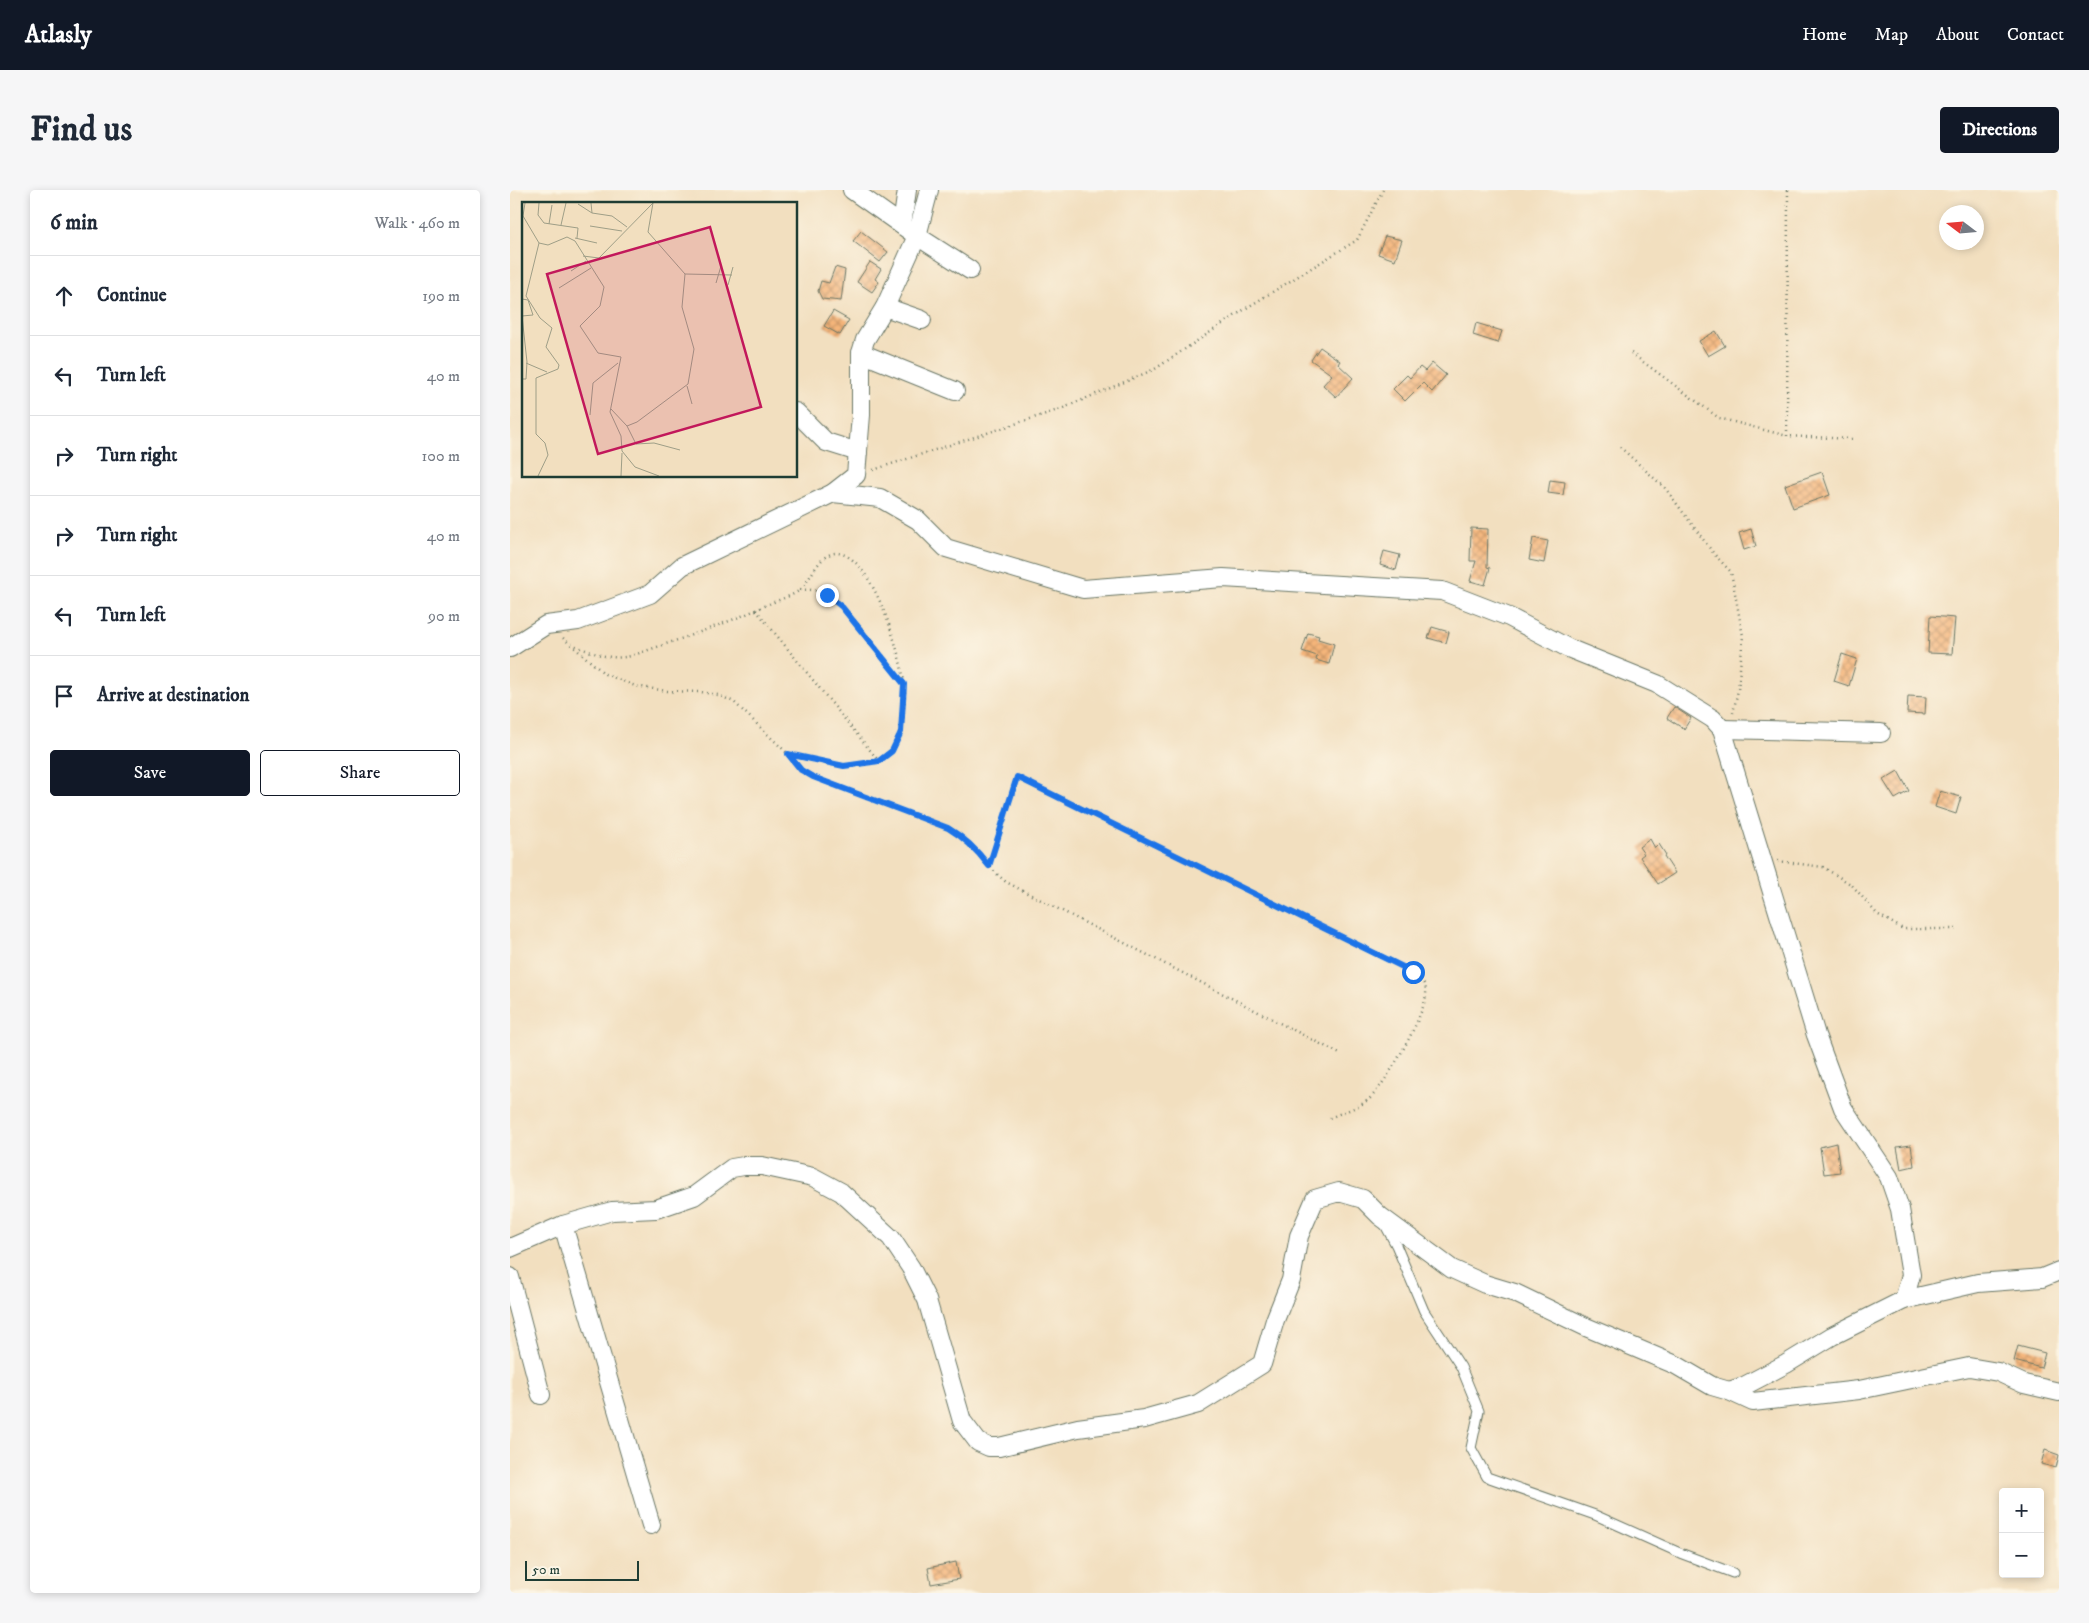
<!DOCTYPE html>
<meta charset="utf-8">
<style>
body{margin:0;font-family:"IM FELL DW Pica",serif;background:#f6f6f7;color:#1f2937}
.controls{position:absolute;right:15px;bottom:15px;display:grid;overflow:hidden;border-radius:5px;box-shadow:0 2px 8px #0003}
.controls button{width:45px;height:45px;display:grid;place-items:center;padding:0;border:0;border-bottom:1px solid #e0e1e3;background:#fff;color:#1f2937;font:25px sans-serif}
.compass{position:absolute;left:1429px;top:15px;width:45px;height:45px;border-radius:50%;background:#fff;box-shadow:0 2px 8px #0003;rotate:286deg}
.scale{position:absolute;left:15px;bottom:12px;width:114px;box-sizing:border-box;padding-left:5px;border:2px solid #1f3d34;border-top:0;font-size:14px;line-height:18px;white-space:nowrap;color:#1f3d34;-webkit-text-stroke:4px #fcf5e5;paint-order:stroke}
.stop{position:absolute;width:15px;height:15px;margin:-11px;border:4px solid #1a73e8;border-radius:50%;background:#fff}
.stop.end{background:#1a73e8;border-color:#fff;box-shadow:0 1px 5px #0008}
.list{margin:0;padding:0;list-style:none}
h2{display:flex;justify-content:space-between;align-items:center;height:65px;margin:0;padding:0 20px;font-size:21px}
h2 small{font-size:16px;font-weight:400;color:#747a83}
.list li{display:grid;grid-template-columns:32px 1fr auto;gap:15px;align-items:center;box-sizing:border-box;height:80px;padding:0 20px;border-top:1px solid #e0e1e3}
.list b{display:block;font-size:19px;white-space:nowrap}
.list em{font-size:16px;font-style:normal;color:#747a83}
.actions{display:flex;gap:10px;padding:15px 20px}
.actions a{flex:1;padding:11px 0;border:1px solid #111827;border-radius:5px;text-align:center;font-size:18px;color:#111827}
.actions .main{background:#111827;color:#fff}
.icon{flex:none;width:28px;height:28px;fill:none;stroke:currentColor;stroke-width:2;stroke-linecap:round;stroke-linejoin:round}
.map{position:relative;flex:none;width:1549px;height:1403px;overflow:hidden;border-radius:5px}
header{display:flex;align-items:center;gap:30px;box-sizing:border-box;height:70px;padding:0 25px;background:#111827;color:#fff}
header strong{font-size:24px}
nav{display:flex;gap:28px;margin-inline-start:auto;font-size:18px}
.intro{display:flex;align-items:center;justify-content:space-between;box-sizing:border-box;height:120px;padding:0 30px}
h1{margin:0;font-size:35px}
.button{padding:12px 22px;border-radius:5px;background:#111827;color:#fff;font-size:18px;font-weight:700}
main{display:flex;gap:30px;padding:0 30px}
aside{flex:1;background:#fff;border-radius:5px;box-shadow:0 2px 8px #0003}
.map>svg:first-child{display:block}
.building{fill:url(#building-cross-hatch)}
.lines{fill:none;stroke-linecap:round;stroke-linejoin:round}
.service-casing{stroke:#697665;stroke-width:11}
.minor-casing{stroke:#697665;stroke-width:20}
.path{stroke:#697665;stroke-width:2.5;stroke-dasharray:1 4;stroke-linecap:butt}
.service{stroke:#fff;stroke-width:9}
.minor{stroke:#fff;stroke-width:18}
.route{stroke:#1a73e8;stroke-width:6}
.inset-road{fill:none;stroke:#9e9e87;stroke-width:1}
.view{fill:#c2185b;fill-opacity:0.15;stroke:#c2185b;stroke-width:2.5}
.inset-edge{fill:none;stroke:#1f3d34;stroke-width:2.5}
</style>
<header>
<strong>Atlasly</strong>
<nav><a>Home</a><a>Map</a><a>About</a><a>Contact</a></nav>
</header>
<div class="intro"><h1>Find us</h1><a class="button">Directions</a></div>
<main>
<aside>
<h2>6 min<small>Walk · 460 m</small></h2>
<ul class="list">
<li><svg class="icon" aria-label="ahead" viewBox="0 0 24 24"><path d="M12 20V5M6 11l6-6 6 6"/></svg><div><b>Continue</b></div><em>190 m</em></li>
<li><svg class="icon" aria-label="left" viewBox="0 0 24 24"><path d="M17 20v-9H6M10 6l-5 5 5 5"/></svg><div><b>Turn left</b></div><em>40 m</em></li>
<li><svg class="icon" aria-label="right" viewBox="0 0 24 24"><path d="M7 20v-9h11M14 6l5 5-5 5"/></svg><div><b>Turn right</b></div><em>100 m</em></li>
<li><svg class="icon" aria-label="right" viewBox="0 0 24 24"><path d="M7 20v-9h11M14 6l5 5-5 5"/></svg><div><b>Turn right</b></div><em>40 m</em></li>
<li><svg class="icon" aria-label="left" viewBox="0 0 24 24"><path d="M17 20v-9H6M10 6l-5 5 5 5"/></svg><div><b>Turn left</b></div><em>90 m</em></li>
<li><svg class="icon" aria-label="arrive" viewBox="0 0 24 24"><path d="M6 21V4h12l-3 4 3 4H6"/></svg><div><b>Arrive at destination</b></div></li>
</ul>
<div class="actions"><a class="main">Save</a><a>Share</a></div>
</aside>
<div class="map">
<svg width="1549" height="1403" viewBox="0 0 1549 1403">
<defs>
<pattern id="building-cross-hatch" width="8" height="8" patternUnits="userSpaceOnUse" patternTransform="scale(1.25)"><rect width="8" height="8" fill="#f5b57a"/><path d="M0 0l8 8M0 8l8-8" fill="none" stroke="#c69465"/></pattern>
</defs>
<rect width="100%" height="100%" fill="#fcf5e5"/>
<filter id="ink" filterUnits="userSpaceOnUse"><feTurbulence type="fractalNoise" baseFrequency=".02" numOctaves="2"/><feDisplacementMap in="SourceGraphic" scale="10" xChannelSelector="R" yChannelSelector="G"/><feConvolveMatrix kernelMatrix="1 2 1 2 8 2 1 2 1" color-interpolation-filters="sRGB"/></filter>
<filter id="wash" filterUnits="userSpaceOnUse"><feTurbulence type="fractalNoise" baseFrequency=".0096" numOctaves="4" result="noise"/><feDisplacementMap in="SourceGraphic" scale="20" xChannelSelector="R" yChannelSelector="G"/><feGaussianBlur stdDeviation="1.12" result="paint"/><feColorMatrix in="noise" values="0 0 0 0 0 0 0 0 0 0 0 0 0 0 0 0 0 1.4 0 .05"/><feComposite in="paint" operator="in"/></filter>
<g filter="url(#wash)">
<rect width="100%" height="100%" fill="#f2dfbf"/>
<g id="blocks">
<g class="building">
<polygon points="351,41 378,62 370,72 343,51"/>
<polygon points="875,46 892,50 885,70 868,64"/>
<polygon points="360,72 371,79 365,89 369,92 362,102 347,92"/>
<polygon points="325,77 335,80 331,111 312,109 308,101 311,91 319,93"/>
<polygon points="323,121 339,130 330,145 314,136"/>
<polygon points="966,133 992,141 988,153 963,145"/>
<polygon points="1206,141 1215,156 1198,166 1189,151"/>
<polygon points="810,157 830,171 828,174 843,188 826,207 813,195 822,185 801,170"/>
<polygon points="922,173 936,185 922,202 913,193 895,211 883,199 897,185 900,188 910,177 915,181"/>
<polygon points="1312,282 1320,305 1283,318 1275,295"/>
<polygon points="1040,290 1055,292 1053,305 1038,303"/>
<polygon points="961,338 978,339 977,377 980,378 975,395 960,391 966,371 960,371"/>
<polygon points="1241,339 1246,356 1234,360 1229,343"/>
<polygon points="1023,348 1038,351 1034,373 1019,370"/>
<polygon points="874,361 890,365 886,380 870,375"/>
<polygon points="1420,426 1445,428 1442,464 1418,463"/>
<polygon points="922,437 939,442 936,453 918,448"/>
<polygon points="798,443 809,446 808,449 824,454 819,474 806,470 807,466 792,461"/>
<polygon points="1332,464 1347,469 1339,496 1324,491"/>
<polygon points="1398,506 1416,507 1415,524 1397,523"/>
<polygon points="1164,517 1181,528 1174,539 1157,528"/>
<polygon points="1388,581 1399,601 1385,609 1373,590"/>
<polygon points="1430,601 1451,607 1446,624 1425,617"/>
<polygon points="1140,649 1145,658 1149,654 1156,665 1154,666 1165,683 1148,694 1130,667 1134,664 1129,657"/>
<polygon points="1326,953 1330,982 1314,984 1310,957"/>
<polygon points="1401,955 1404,976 1391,979 1387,957"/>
<polygon points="1508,1156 1535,1163 1531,1178 1504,1171"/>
<polygon points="1535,1260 1549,1265 1546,1278 1531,1274"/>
<polygon points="446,1372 449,1389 421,1394 418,1378"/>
</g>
</g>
</g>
<g filter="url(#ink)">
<use href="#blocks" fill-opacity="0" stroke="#697665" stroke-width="1"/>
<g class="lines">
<g class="service-casing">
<polyline id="service" points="874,1033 886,1055 914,1121 951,1177 969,1221 961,1258 977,1287 1085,1325 1170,1363 1223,1383"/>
</g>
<g class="minor-casing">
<g id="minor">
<polyline points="342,0 407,46 460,80"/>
<polyline points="392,35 397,0"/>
<polyline points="375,117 412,130"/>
<polyline points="351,163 445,201"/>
<polyline points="286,222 316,252 348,262"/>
<polyline points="323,303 370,308 408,330 436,358 573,399 713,388 932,401 999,427 1058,458 1147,494 1203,529 1212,539 1306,845 1333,918 1379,987 1390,1019 1401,1085 1394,1110"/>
<polyline points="0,458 36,435 68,431 140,404 172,376 323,303 346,285 351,225 351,163 355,150 375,117 407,46 419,0"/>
<polyline points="1212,539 1371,543"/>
<polyline points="53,1035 141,1335"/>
<polyline points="0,1058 53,1035 102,1021 146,1019 184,1006 222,978 234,976 252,976 303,987 331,1002 381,1048 401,1078 417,1110 452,1231 468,1252 479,1257 489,1257 568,1238 634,1229 688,1214 752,1174 765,1130 781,1090 789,1046 805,1009 829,1002 853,1009 870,1026 942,1079 975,1094 1005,1103 1076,1137 1166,1175 1202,1196 1219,1201 1243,1212 1349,1200 1459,1177 1488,1182 1514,1194 1549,1202"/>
<polyline points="0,1087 31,1205"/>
<polyline points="1219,1201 1234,1196 1276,1174 1322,1146 1394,1110 1468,1093 1532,1088 1549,1081"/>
</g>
</g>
<g class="path">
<polyline points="1278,0 1277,246 1342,249"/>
<polyline points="1121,163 1209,228 1277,246"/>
<polyline points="1110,257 1155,298 1204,364 1221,382 1233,446 1228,500 1223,523"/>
<polyline points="363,280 551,219 645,179 738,117 847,50 873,0"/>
<path d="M290 400C300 399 307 400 316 405 339 417 375 471 393 493"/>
<polyline points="246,420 368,570"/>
<path d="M53 448 95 484 125 496 157 501 191 502 208 505 224 512 278 564 291 579 303 587 438 638C463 652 474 674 496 692L830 864"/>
<path d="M61 454C81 462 99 471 121 466 167 450 214 435 259 414 268 410 282 406 290 400 301 390 308 364 326 363 362 363 391 464 394 493 396 515 392 562 368 571 338 581 308 571 279 564"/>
<polyline points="1268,671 1313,677 1342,695 1367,724 1393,739 1446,739"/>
<path d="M479 676 507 587 903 782C908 787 915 791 916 800 919 819 874 898 858 910 848 918 832 922 820 928"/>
</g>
<use href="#service" class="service"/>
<use href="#minor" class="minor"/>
</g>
</g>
<g class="lines" filter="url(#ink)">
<path class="route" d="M317 405 332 417 394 494 391 542 382 561 369 571 334 576 278 564 291 580 303 587 438 638C455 648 467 660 479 676L507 587 903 782"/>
</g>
<g transform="translate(12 12)">
<rect width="275" height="275" fill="#f2dfbf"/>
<path class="inset-road" d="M3 1 1 14 17 41 26 43 45 35 53 39 82 85 78 104 58 124 76 151 99 155 88 210 99 234 100 249 113 265 137 274M17 1 16 13 22 21 56 26 55 36M69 1 70 11 90 14 105 25M131 1 126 30 163 72 210 73M56 2 70 11M27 22 30 3M39 23 44 1M68 24 100 29M53 36 75 41M61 54 77 56 131 1M49 69 64 59M194 81 199 64M206 83 211 65M37 86 69 66M0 97 6 98 11 113 0 114 5 160 4 177H0M4 161 25 170M165 184 170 202M89 207 105 224 114 242 132 241 158 248M68 213 71 181 96 161M105 224 115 220 166 182 172 147 160 105 163 72M16 274 26 253 23 241 14 232V176L36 167 37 163 24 145 30 126 18 116 4 94 17 41M99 274 100 251"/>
<path class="view" d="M188 25 239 205 76 252 25 72Z"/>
<rect width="275" height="275" class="inset-edge"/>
</g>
</svg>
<div class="controls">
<button>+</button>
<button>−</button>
</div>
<svg class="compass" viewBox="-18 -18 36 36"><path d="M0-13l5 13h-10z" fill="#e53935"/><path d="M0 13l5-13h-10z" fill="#747a83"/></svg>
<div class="scale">50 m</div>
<div class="stop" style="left:903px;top:782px"></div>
<div class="stop end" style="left:317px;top:405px"></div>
</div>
</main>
